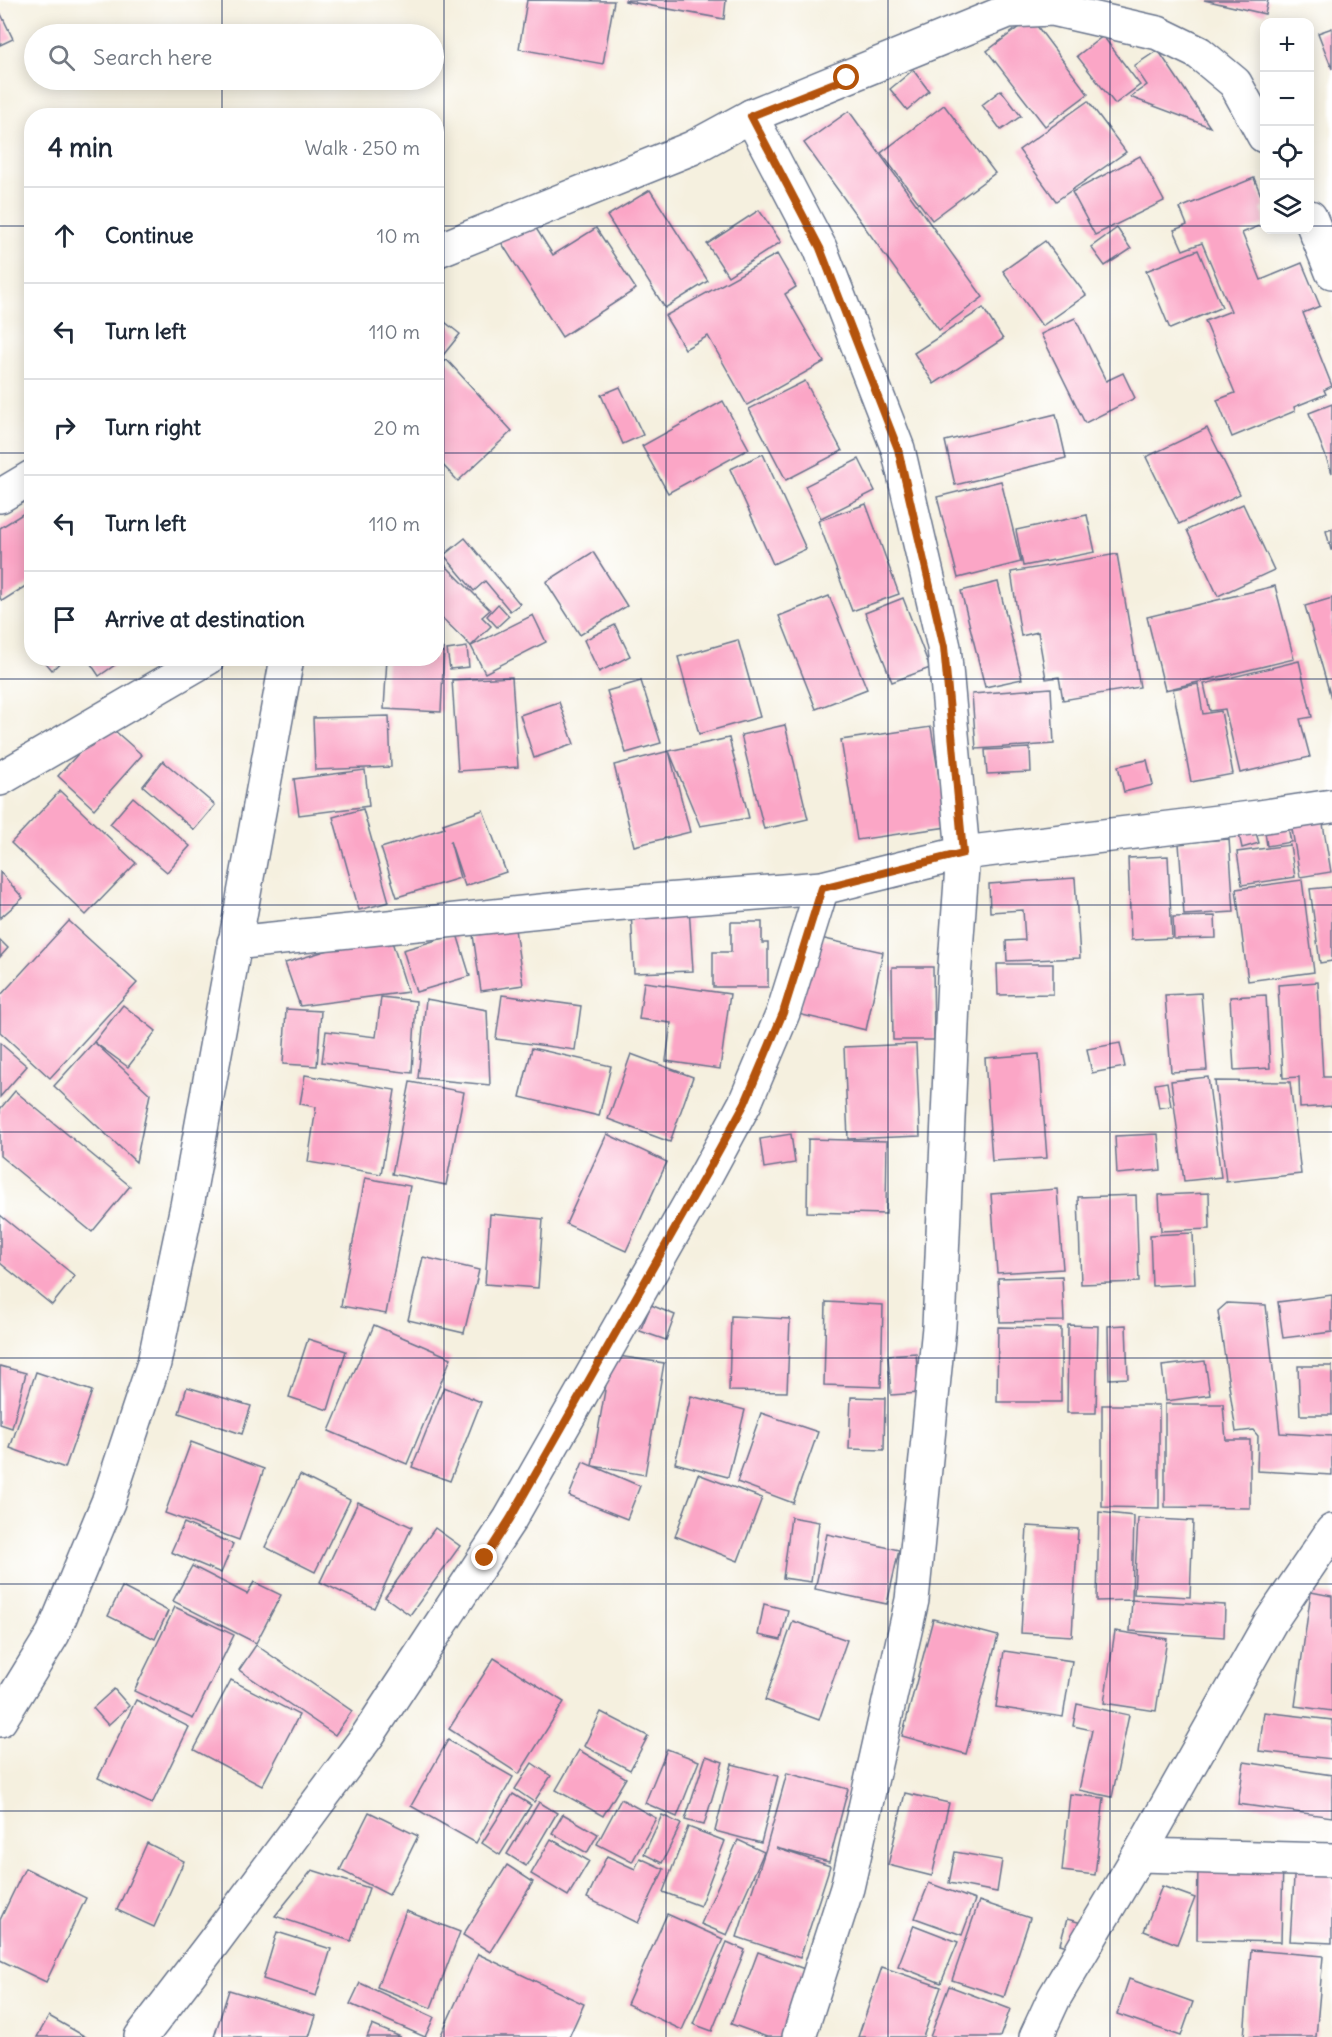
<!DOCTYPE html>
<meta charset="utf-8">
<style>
body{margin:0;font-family:Delius,sans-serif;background:#f6f6f7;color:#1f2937}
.controls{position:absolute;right:18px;top:18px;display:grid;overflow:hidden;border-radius:12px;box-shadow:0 3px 15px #0003}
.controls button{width:54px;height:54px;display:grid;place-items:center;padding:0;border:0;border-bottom:2px solid #e0e1e3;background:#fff;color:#1f2937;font:30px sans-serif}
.stop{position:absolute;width:18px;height:18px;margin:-14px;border:4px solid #b45309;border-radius:50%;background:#fff}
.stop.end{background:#b45309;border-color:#fff;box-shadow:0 2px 6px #0008}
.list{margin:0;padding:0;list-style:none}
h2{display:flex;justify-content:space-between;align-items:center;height:78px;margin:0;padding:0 24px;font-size:26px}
h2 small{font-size:20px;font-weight:400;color:#747a83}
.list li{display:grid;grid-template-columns:39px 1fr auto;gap:18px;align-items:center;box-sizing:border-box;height:96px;padding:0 24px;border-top:2px solid #e0e1e3}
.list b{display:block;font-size:22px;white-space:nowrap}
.list em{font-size:20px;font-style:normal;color:#747a83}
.icon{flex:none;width:33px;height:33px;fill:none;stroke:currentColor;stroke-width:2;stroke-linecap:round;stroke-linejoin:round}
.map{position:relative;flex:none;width:1332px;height:2037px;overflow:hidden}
.search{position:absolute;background:#fff;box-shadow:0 3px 15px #0003;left:24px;top:24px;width:420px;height:66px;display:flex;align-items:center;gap:15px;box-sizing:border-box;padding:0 21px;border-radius:33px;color:#747a83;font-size:22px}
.panel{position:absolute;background:#fff;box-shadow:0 3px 15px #0003;left:24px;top:108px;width:420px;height:558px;border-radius:24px}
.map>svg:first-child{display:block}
.building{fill:#fba6c6}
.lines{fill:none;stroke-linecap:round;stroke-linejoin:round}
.minor-casing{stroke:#67738b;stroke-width:36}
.minor{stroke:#fff;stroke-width:33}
.route{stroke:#b45309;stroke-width:8}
.grid{fill:none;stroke:#1b2f5e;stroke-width:1.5;stroke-opacity:0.55}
</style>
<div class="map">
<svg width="1332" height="2037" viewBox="0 0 1332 2037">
<rect width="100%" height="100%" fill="#fff"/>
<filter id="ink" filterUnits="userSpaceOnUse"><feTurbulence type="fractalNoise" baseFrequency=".0167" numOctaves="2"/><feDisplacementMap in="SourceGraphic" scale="12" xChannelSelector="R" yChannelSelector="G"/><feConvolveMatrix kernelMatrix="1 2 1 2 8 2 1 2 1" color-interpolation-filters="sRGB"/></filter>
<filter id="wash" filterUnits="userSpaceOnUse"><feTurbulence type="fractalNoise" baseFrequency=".008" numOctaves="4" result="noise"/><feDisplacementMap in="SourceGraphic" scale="24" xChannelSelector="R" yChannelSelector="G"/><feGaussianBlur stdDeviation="1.35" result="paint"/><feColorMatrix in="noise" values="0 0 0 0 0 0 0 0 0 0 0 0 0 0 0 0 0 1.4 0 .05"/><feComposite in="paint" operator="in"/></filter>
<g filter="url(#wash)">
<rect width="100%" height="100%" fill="#f5f0df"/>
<g id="blocks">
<g class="building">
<polygon points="527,0 614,1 603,64 519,49"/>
<polygon points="625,0 726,0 724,19 625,1"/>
<polygon points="1204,0 1268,0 1265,14"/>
<polygon points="0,12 13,39 0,45"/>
<polygon points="1031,18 1088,94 1045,126 987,51"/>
<polygon points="1332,28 1332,69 1318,33"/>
<polygon points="1103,36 1140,85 1115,104 1077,56"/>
<polygon points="1158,50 1210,127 1130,97 1147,85 1134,66"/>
<polygon points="913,70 929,91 907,110 890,89"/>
<polygon points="1001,90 1021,116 1001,130 982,105"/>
<polygon points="1088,101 1126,152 1056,201 1019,150"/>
<polygon points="944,105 995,173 932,220 881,153"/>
<polygon points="849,111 983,297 939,330 804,143"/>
<polygon points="1140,156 1164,201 1095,235 1072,192"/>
<polygon points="1254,178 1264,203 1264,208 1261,209 1264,216 1264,224 1242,233 1261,280 1302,263 1320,306 1303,313 1332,386 1324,390 1326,394 1294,407 1295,411 1232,437 1217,400 1235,393 1205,321 1231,311 1202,243 1183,250 1174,230 1187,225 1180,208"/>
<polygon points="650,190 708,281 665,308 607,216"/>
<polygon points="759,210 781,242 728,276 707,244"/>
<polygon points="530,219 553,255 596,228 636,289 562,337 499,239"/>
<polygon points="1117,228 1131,249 1105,266 1091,247"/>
<polygon points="1045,241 1086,295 1042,326 1003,271"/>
<polygon points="1198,250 1222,307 1170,329 1146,271"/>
<polygon points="777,254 796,287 785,294 824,362 747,405 708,336 685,349 665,316"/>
<polygon points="983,308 1003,339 934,384 914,353"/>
<polygon points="436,315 460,334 436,364"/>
<polygon points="1075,318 1106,381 1123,373 1135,398 1085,423 1041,334"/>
<polygon points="447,360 512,431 458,481 436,458 436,366"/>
<polygon points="805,381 842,451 786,480 749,409"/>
<polygon points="620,387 643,435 623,444 601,395"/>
<polygon points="723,401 749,449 668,493 642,446"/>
<polygon points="1332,404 1332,473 1309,413"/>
<polygon points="1056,414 1066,458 955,485 945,441"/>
<polygon points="1207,428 1240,494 1179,524 1146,457"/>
<polygon points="763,454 806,549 773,564 730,469"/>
<polygon points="859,459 875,491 821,518 805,486"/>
<polygon points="1001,481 1021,562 958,578 937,497"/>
<polygon points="866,504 899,594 852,611 818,521"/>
<polygon points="1243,504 1274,570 1218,596 1187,530"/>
<polygon points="32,508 32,582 2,601 0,598 0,528"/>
<polygon points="1087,515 1095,552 1023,566 1016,530"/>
<polygon points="1332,529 1332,550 1331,550 1326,531"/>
<polygon points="465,538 520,604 510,611 485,581 474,591 444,555"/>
<polygon points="593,552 627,606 580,635 546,582"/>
<polygon points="1117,554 1140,687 1063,700 1059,677 1046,679 1038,632 1021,636 1011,572"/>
<polygon points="439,559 490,610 482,617 491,626 471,646 436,612 436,561"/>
<polygon points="998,582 1022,679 985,687 961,591"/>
<polygon points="1275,586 1294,659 1165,690 1147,617"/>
<polygon points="829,596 867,689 816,709 779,616"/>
<polygon points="903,598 930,668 892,682 865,613"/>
<polygon points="1332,598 1332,698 1331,698 1305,606"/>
<polygon points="498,604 509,616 497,627 487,616"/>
<polygon points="533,615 546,642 485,673 471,646"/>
<polygon points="615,625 630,656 599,672 584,640"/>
<polygon points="738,640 760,717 699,734 678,657"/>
<polygon points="467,647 469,667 450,669 447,650"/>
<polygon points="436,648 444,649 441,712 384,709 387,658 436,658"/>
<polygon points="42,658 65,658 52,670"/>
<polygon points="87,658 125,658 99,676"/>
<polygon points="1299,661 1312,717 1300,719 1310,757 1240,773 1225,709 1210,711 1204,684"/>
<polygon points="512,677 518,767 458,771 452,680"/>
<polygon points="641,681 661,743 626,753 607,691"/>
<polygon points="1198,684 1203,714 1221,711 1233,774 1191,782 1173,689"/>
<polygon points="1051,688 1054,744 976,749 972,694"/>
<polygon points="559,702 574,744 534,758 520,715"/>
<polygon points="389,716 391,767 315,770 313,718"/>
<polygon points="106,723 142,755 94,809 58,776"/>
<polygon points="785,725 808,819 764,829 741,735"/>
<polygon points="931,727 947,827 857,840 841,740"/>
<polygon points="729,738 749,818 700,826 669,751 690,832 634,846 614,765 669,751"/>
<polygon points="1030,748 1031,772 987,774 985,750"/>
<polygon points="1147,760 1153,785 1124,792 1118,766"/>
<polygon points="163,761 215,805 194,830 143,786"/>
<polygon points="365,770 369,806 299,815 294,779"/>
<polygon points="60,791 136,863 86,915 11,843"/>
<polygon points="133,797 190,846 167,872 110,824"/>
<polygon points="363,809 389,902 359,910 333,817"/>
<polygon points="483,810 506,872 465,886 450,841 460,878 397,897 381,848 445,828 443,824"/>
<polygon points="1321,812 1331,872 1300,877 1290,817"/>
<polygon points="1287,822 1291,842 1267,846 1264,825"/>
<polygon points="1254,826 1259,843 1242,848 1238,830"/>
<polygon points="1229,839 1234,912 1184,915 1179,843"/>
<polygon points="1290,845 1295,877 1242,885 1237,852"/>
<polygon points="1168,856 1172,938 1131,940 1128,858"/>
<polygon points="0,872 23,898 0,918"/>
<polygon points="1075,878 1080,958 1007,961 1006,941 1025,940 1023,910 990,912 989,884"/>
<polygon points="1302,880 1314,972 1248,981 1236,889"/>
<polygon points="1332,887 1332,961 1320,963 1310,889"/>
<polygon points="689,906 693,971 634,973 631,909"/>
<polygon points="1215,916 1216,938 1174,939 1173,917"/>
<polygon points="69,921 137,983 50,1078 0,1032 0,996"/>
<polygon points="514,922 523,985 481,991 472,928"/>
<polygon points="731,922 762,922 762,943 768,943 768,987 713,987 713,952 731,952"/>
<polygon points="389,932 408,992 300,1006 285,963"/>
<polygon points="457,934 470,976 416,992 403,950"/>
<polygon points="816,937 883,952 866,1030 798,1014"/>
<polygon points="0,940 8,948 0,957"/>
<polygon points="997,964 1053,964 1053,994 998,995"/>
<polygon points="892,967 933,967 934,1040 893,1040"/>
<polygon points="644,982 730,994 720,1069 666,1061 671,1023 639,1019"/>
<polygon points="1318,982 1323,1077 1332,1077 1332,1106 1300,1108 1299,1077 1283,1078 1278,985"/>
<polygon points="1201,993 1207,1070 1171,1072 1165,995"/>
<polygon points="502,995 581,1006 575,1050 496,1039"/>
<polygon points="1266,995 1270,1068 1234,1070 1230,997"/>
<polygon points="381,997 416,1001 412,1073 322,1062 326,1031 376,1037"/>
<polygon points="426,999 487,1010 490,1085 418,1078"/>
<polygon points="123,1005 156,1031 128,1067 94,1042"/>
<polygon points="286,1009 321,1011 317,1066 283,1064"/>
<polygon points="94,1042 150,1094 136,1162 54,1086"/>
<polygon points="0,1043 27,1066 0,1097"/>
<polygon points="1120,1043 1125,1067 1092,1073 1087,1049"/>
<polygon points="916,1044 920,1136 848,1139 844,1047"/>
<polygon points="532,1048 611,1066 599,1116 520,1097"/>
<polygon points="631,1054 693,1077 670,1142 608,1119"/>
<polygon points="1039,1054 1047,1158 992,1161 985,1058"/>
<polygon points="305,1075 395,1090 381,1174 308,1162 316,1107 300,1104"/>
<polygon points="1208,1077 1221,1177 1184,1181 1171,1081"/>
<polygon points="1215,1081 1290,1082 1301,1174 1226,1182"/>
<polygon points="410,1082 464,1092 446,1185 392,1174"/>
<polygon points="1167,1082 1171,1106 1159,1108 1155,1084"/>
<polygon points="15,1091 130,1186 92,1232 0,1156 0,1109"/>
<polygon points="607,1134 667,1162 626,1251 566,1224"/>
<polygon points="791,1134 795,1163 764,1168 760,1139"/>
<polygon points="1158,1134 1161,1170 1117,1174 1115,1136"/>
<polygon points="808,1139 887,1141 886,1214 807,1212"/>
<polygon points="365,1178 410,1186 386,1314 341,1306"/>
<polygon points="1057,1189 1063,1269 997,1273 991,1194"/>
<polygon points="1209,1193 1210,1229 1161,1231 1159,1195"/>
<polygon points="1136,1195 1139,1282 1081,1284 1078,1197"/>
<polygon points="490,1214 543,1219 538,1288 485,1284"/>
<polygon points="0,1215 75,1276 52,1305 0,1263"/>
<polygon points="1193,1233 1195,1284 1152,1286 1150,1235"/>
<polygon points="423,1257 479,1270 464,1333 408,1320"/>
<polygon points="1062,1276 1064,1321 1000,1322 998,1278"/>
<polygon points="1332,1295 1332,1332 1283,1338 1278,1302"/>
<polygon points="826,1302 883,1305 881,1387 824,1385"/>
<polygon points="1227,1303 1266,1305 1280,1433 1332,1436 1332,1475 1257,1471 1258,1436 1253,1430 1236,1432 1218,1311"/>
<polygon points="651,1305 675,1315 666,1340 640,1331"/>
<polygon points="731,1316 790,1319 787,1392 729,1391"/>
<polygon points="374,1325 451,1358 407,1464 329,1431"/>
<polygon points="1068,1325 1098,1326 1096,1413 1067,1413"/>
<polygon points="1126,1325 1128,1378 1109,1379 1108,1326"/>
<polygon points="998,1327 1061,1328 1061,1402 997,1402"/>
<polygon points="308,1339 346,1351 328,1410 289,1397"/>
<polygon points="916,1353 919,1393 891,1395 888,1355"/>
<polygon points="611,1355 664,1363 645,1475 593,1466 640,1486 627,1519 569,1496 583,1462 592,1466"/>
<polygon points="1205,1361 1210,1395 1166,1401 1162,1366"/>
<polygon points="0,1366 26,1373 12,1428 0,1424"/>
<polygon points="1298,1366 1332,1366 1332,1415 1300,1415"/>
<polygon points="36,1372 92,1391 65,1468 10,1448"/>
<polygon points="187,1387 251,1406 242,1434 179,1413"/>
<polygon points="444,1387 481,1402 450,1481 412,1467"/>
<polygon points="691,1396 745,1410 728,1477 675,1463"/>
<polygon points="851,1397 885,1398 884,1450 849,1449"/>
<polygon points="1165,1404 1223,1404 1226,1440 1250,1440 1250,1508 1165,1507"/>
<polygon points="1102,1405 1159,1405 1159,1508 1102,1507"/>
<polygon points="761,1413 818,1432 793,1503 737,1482"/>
<polygon points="191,1442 264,1469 239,1540 165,1513"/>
<polygon points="698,1474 762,1498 738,1561 675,1536"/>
<polygon points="300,1475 350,1500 315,1572 265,1547"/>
<polygon points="358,1502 412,1527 374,1608 320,1582"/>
<polygon points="1099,1512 1134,1516 1132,1600 1225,1605 1224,1637 1130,1631 1132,1600 1097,1601"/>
<polygon points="791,1517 819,1522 811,1582 783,1578"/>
<polygon points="1138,1518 1193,1521 1190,1597 1134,1594"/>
<polygon points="184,1523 233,1544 221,1573 171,1552"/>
<polygon points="1027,1526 1078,1529 1072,1636 1021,1633"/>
<polygon points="435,1528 460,1546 410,1615 385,1597"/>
<polygon points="827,1534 899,1550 887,1604 815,1589"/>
<polygon points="192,1566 247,1594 254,1582 281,1595 256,1643 173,1601"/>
<polygon points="122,1587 168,1611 155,1639 108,1616"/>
<polygon points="1311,1592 1332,1596 1332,1711 1295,1706"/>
<polygon points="764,1604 788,1610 781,1640 758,1635"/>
<polygon points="175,1607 234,1635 193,1719 134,1691"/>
<polygon points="933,1619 998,1636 966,1754 902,1736"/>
<polygon points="793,1621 847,1640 819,1720 765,1700"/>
<polygon points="1115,1631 1167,1639 1156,1711 1104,1703"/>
<polygon points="256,1645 352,1711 335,1735 239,1670"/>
<polygon points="1004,1651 1072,1661 1063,1717 996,1707"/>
<polygon points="494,1658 564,1702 519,1774 449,1729"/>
<polygon points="231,1680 299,1715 262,1786 194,1750"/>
<polygon points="114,1689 129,1706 108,1725 93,1708"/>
<polygon points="136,1700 189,1727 152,1804 98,1778"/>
<polygon points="1077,1704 1129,1715 1112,1797 1079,1790 1092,1730 1073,1726"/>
<polygon points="601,1712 648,1736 630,1770 584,1746"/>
<polygon points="1264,1712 1332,1720 1332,1759 1259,1751"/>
<polygon points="448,1740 513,1777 476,1843 411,1806"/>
<polygon points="667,1749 699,1761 677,1817 645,1803"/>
<polygon points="579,1750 626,1778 603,1816 556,1790"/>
<polygon points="706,1756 723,1762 704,1825 685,1820"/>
<polygon points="1244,1762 1332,1775 1332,1817 1238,1804"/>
<polygon points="532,1763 551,1776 534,1802 515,1789"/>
<polygon points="732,1764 778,1776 761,1843 715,1831"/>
<polygon points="787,1773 848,1789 829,1862 776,1848 830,1866 800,1958 737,1937 767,1845"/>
<polygon points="905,1793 949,1803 932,1876 888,1865"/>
<polygon points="513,1794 531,1805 500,1855 482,1843"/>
<polygon points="1070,1794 1104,1798 1095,1875 1062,1871"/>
<polygon points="621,1799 656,1818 632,1862 597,1844"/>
<polygon points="539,1802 557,1813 526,1866 507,1854"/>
<polygon points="369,1812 418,1836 389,1895 340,1870"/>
<polygon points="563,1814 598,1834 587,1853 552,1833"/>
<polygon points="662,1815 681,1824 662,1863 644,1854"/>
<polygon points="688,1827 725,1841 700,1906 663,1892"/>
<polygon points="551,1839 589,1861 568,1896 531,1874"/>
<polygon points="738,1840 764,1852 727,1935 701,1924"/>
<polygon points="147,1843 184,1861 154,1927 117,1910"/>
<polygon points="955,1852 1002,1860 997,1892 949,1883"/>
<polygon points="607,1856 635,1869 640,1858 664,1869 638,1923 587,1898"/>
<polygon points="1198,1860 1283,1862 1281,1942 1197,1940"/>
<polygon points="1295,1862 1332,1864 1332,1943 1290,1941"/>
<polygon points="507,1865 533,1882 490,1952 463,1935"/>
<polygon points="25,1868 86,1898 46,1982 0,1960 0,1920"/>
<polygon points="312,1870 369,1888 351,1941 275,1916"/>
<polygon points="929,1883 975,1900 962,1935 915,1918"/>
<polygon points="1162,1886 1195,1898 1177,1944 1144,1931"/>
<polygon points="979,1901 1030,1918 1004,1997 952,1980"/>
<polygon points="406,1911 460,1932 431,2008 377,1987"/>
<polygon points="667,1914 723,1939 682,2030 627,2004"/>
<polygon points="1067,1919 1093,1926 1085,1951 1060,1944"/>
<polygon points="914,1925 958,1942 941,1983 898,1966"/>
<polygon points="277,1932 331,1949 316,1996 263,1979"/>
<polygon points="727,1942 745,1950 712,2031 693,2024"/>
<polygon points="1251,1950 1323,1956 1316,2037 1244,2037"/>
<polygon points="758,1952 810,1971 785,2037 767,2037 731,2024"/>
<polygon points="478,1954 584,2004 569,2037 440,2037"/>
<polygon points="882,1967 941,1987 923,2037 858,2037"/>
<polygon points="1129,1979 1193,2002 1181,2036 1117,2014"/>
<polygon points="360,1983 434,2017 425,2037 350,2004"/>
<polygon points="949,1986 1010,2009 1000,2037 930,2037"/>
<polygon points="229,1990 316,2016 309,2037 214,2037"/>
<polygon points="49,2016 86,2037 37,2037"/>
<polygon points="372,2025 401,2037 367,2037"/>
</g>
</g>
</g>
<g filter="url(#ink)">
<use href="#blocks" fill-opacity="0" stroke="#67738b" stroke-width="1.5"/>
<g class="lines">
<g class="minor-casing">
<g id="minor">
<polyline points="751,116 820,248 898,449 944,647 963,853 954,978 939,1327 912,1600 847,1888 799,2037"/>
<polyline points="1310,217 1332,272"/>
<polyline points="436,251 692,148 751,116 1008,11 1052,9 1158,33 1199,53 1235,83 1264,136"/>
<polyline points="0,496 32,477"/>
<polyline points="0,779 208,658"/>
<polyline points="234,943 599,905 822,888 963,853 1259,817 1332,806"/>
<polyline points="0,1720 53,1634 108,1502 154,1363 187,1206 287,658"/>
<polyline points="1139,1855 1332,1860"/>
<polyline points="141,2037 213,1943 368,1735 510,1519 706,1175 745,1103 783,1013 822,888"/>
<polyline points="1036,2037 1054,1998 1139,1855 1271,1621 1332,1531"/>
</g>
</g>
<use href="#minor" class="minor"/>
</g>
</g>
<g class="lines" filter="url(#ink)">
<polyline class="route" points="485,1558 510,1519 706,1174 745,1103 783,1013 822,888 963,853 944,647 898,449 820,248 751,116 847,78"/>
</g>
<path class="grid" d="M222 0V34M444 0V2037M666 0V2037M888 0V2037M1110 0V2037M222 80V116M0 226H32M436 226H1264M1310 226H1332M0 453H32M436 453H1332M222 658V2037M0 679H1332M0 905H1332M0 1132H1332M0 1358H1332M0 1584H1332M0 1811H1332"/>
</svg>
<div class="controls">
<button>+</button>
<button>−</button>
<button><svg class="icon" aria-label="locate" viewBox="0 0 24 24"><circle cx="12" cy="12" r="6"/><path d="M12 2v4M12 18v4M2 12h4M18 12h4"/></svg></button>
<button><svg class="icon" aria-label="layers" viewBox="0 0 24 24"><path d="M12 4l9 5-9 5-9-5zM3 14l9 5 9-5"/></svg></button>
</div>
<div class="stop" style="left:847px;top:78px"></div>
<div class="stop end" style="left:485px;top:1558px"></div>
<div class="search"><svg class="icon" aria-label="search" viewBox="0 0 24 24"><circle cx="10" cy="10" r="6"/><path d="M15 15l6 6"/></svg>Search here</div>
<section class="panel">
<h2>4 min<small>Walk · 250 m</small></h2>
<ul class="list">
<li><svg class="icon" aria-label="ahead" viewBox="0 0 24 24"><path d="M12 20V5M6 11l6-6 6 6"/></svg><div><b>Continue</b></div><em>10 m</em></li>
<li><svg class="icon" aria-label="left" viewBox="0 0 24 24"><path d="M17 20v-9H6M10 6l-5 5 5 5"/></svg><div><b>Turn left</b></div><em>110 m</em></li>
<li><svg class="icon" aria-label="right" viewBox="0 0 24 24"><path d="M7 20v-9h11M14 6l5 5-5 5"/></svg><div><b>Turn right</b></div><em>20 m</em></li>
<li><svg class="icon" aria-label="left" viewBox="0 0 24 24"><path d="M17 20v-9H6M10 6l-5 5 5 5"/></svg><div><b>Turn left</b></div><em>110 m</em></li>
<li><svg class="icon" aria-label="arrive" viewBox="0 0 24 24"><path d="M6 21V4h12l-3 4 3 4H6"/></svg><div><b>Arrive at destination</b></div></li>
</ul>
</section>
</div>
